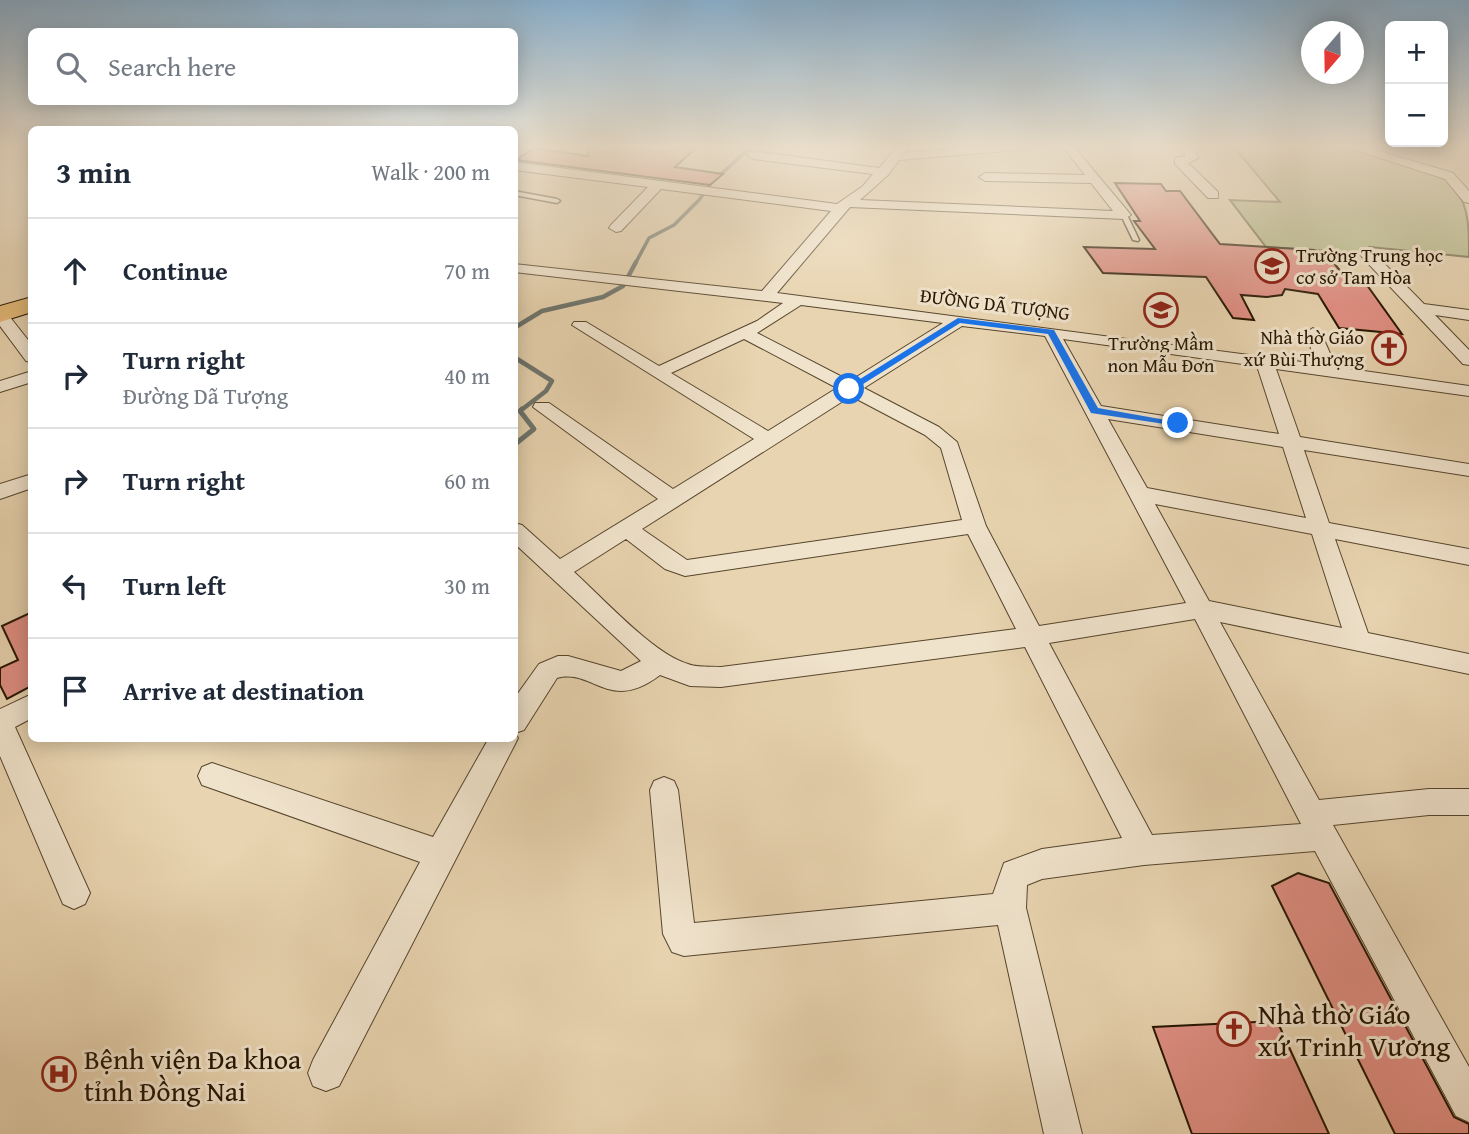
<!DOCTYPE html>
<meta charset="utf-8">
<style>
body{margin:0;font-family:"Gentium Book Plus",serif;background:#f6f6f7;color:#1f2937}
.controls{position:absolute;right:21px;top:21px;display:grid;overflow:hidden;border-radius:10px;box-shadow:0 4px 18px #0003}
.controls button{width:63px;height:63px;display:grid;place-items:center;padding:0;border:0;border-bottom:2px solid #e0e1e3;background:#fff;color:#1f2937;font:35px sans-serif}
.compass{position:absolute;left:1301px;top:21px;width:63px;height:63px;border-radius:50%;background:#fff;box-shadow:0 4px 18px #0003;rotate:200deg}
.stop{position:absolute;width:21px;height:21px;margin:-16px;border:5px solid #1a73e8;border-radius:50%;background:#fff}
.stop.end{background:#1a73e8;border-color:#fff;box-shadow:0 2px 7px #0008}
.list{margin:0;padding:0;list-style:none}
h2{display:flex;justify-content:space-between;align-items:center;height:91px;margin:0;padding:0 28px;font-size:30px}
h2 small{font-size:23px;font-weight:400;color:#747a83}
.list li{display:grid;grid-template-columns:46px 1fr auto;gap:21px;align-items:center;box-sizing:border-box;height:105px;padding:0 28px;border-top:2px solid #e0e1e3}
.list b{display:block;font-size:26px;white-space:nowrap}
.list p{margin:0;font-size:23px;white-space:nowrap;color:#747a83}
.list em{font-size:23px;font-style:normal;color:#747a83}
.icon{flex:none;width:38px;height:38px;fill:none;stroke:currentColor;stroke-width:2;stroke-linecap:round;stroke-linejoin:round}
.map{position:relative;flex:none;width:1469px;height:1134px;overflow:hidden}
.search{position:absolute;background:#fff;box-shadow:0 4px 18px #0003;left:28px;top:28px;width:490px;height:77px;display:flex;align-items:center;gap:18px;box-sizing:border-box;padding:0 24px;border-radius:10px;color:#747a83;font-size:26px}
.panel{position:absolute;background:#fff;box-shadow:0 4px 18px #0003;left:28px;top:126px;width:490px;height:616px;border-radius:10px}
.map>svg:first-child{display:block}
.green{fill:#b6bc8b;stroke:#6e6846;stroke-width:2}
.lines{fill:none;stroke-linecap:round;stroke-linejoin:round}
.stream-far2{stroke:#6e756e;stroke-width:3.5}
.stream-far1{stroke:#6e756e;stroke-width:4.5}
.stream{stroke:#6e756e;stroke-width:5}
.building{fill:#e18f84;stroke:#251500;stroke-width:2}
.service-casing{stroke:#56452c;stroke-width:3}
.minor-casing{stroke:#56452c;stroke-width:2}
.trunk-casing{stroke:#251500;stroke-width:2}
.service{fill:#f0e3cc;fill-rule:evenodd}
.minor{fill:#f0e3cc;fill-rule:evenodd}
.trunk{fill:#e4ba78;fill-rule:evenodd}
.route{fill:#1a73e8}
.labels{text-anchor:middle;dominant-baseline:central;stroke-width:6;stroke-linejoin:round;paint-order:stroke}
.far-poi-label{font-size:19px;fill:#251500;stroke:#f0e3cc;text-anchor:start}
.far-street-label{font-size:19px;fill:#251500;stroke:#f0e3cc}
.near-poi-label{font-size:28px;fill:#251500;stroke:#f0e3cc;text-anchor:start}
</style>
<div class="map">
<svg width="1469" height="1134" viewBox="0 0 1469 1134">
<rect width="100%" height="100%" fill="#e8d4b0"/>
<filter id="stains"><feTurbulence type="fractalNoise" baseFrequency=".00286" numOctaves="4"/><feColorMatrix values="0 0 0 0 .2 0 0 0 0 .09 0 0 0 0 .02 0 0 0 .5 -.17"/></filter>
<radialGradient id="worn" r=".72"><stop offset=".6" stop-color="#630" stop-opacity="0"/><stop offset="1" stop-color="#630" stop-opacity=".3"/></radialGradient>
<path class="green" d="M1234 147H1346L1440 174C1469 198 1469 218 1469 257L1370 247 1375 254 1266 247 1230 200 1280 202Z"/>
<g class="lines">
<polyline class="stream-far2" points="635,264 649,238 674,225 699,200 711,183 751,147"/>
<g class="stream-far1">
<polyline points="514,328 542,311 603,297 623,286 636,262"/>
<polyline points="514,357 552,381 546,391 520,411"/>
</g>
<polyline class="stream" points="514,445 534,429 520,411 522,409"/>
</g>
<g class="building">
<polygon points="589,147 697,147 675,167 723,174 710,185 516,160 534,148 588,156"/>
<polygon points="1115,183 1161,184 1166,191 1180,191 1220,244 1314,250 1317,254 1327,255 1348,280 1364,281 1402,334 1339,328 1318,294 1285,289 1282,295 1267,297 1241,295 1254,320 1233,318 1206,277 1103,273 1084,247 1155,249 1134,221 1140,221"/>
<polygon points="32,612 32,688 31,686 7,699 0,685 0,668 18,660 2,626"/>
<polygon points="1298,873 1329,883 1454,1117 1469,1124 1469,1134 1395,1134 1272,886"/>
<polygon points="1277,1021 1329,1134 1192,1134 1153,1027"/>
</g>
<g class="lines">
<g class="service-casing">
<g id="service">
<polygon points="514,191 557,199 560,201 557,203 514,195"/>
<polygon points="1124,213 1127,215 1139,240 1138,241 1133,240 1121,215"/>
</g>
</g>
<g class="minor-casing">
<g id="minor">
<polygon points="26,147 32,147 32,151"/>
<path d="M897 147H909L905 153 971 147H1023L1018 150 899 160 888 175 860 200 1113 211 1091 183 985 181 979 177 985 173 1085 175 1063 147H1074L1131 215 1124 219 850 207 777 293 1317 364 1305 333 1313 328 1321 333 1336 367 1469 386V396L1276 369 1300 437 1469 464V476L1304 450 1329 523 1469 549V565L1335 539 1368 633 1469 654V674L1220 622 1319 800 1429 789H1469V815H1429L1333 825 1469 1067V1122L1456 1116 1315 851 1144 865 1042 879 1027 885 1026 908 1082 1134H1044L998 925 684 956 672 952 663 934 650 790 654 781 664 777 674 781 678 790 694 923 993 894 1004 863 1042 849 1122 838 1025 647 721 687 690 686 660 675C609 714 593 668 557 678L524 730 515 733 518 738 514 746 339 1086 326 1091 313 1086 308 1073 313 1060 420 862 202 785 198 776 202 767 212 763 433 837 489 738H514V699L539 664 558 656H568L621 671 641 661 514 543V523L522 525 560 559 658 499 533 407 535 403H549L673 489 754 439 572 325 574 322H586L659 366 757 321 783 303 514 272V264L762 291 831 211 661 189 621 231 616 232 609 228 611 225 648 187 514 170V162L837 204 863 186 873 174 753 159 747 155 753 151 879 168ZM801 305 943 323 850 381 757 333ZM962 326 1045 336 1186 603 1039 626 986 526 957 442 939 427 864 388ZM744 339 837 388 768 431 671 373ZM1063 339 1257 366 1279 434 1101 406ZM851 396 925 435 941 448 962 520 687 560 642 529ZM1108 419 1283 447 1306 518 1147 488ZM1155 504 1312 534 1342 628 1209 601ZM968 534 1016 629 721 667C711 666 698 668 688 664 653 654 602 597 574 572L626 539 665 569 685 576ZM1195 619 1301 824 1152 835 1049 643Z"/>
<polygon points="1181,147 1192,147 1199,158 1188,163 1218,192 1218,198 1208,198 1175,164 1175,158 1186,156"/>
<polygon points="1347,147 1366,147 1453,173 1469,191 1469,203 1464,202 1445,179"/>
<polygon points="1367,250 1372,251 1424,304 1469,310 1469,320 1435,315 1469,350 1469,365 1463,364 1362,257 1360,254 1362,251"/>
<polygon points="0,310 6,312 32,345 32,362 26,361 0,326"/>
<polygon points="32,371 32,382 0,392 0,381"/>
<polygon points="32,474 32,488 0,499 0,484"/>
<polygon points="32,694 32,718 15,727 90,893 85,904 74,909 63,904 0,756 0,709"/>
</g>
</g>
<g class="trunk-casing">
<polygon id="trunk" points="32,297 32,312 0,322 0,306"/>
</g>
<use href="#service" class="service"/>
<use href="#minor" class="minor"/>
<use href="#trunk" class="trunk"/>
</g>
<linearGradient id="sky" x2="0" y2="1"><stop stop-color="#8ab4d5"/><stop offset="0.48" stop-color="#f5ecdb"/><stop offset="1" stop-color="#f5ecdb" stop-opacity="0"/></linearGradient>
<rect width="1469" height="306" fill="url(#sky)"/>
<polygon class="route" points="958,318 1054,330 1098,408 1183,423 1178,426 1091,413 1048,334 960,323 852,391 844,389"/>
<defs>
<g id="school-ring" transform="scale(1.75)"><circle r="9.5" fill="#f0e3cc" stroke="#8f2418" stroke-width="1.5"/><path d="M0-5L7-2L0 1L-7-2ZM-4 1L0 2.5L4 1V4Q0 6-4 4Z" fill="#8f2418"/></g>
<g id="church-ring" transform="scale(1.75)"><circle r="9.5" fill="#f0e3cc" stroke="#8f2418" stroke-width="1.5"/><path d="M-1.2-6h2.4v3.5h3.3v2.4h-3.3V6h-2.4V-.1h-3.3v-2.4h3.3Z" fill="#8f2418"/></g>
<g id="hospital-ring" transform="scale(1.75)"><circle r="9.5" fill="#f0e3cc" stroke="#8f2418" stroke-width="1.5"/><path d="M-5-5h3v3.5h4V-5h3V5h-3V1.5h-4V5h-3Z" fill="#8f2418"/></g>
</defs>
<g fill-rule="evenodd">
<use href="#school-ring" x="1272" y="266"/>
<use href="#school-ring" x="1161" y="310"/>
<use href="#church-ring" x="1389" y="348"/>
<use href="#church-ring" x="1234" y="1029"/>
<use href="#hospital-ring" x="59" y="1074"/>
</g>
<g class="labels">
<g class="far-poi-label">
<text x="1296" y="255">Trường Trung học<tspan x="1296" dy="22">cơ sở Tam Hòa</tspan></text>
<text x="1364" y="337" text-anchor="end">Nhà thờ Giáo<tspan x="1364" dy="22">xứ Bùi Thượng</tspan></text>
<text x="1161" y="343" text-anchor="middle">Trường Mầm<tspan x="1161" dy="22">non Mẫu Đơn</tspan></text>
</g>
<g class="far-street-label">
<text transform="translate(995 304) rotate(7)">ĐƯỜNG DÃ TƯỢNG</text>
</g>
<g class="near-poi-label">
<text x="1258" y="1013">Nhà thờ Giáo<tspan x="1258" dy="32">xứ Trinh Vương</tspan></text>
<text x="84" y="1058">Bệnh viện Đa khoa<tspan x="84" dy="32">tỉnh Đồng Nai</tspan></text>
</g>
</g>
<rect width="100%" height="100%" filter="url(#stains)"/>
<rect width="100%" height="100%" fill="url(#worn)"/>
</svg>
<div class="controls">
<button>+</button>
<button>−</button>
</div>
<svg class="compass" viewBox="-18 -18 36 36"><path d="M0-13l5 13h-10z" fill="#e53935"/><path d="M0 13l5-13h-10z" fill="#747a83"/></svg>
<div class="stop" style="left:849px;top:389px"></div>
<div class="stop end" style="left:1178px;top:423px"></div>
<div class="search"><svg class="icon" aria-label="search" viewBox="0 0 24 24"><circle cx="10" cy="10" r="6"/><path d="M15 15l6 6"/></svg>Search here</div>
<section class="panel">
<h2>3 min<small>Walk · 200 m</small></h2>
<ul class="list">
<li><svg class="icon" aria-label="ahead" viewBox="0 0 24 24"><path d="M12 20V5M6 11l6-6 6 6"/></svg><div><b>Continue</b></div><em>70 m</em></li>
<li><svg class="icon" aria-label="right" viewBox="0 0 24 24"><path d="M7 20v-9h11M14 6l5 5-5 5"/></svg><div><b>Turn right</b><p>Đường Dã Tượng</p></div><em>40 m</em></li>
<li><svg class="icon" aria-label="right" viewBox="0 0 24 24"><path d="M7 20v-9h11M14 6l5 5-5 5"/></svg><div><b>Turn right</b></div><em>60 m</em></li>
<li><svg class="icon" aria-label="left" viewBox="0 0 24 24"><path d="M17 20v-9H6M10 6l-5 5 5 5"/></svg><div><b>Turn left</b></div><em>30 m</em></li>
<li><svg class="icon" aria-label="arrive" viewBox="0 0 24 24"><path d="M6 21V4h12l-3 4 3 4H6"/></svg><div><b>Arrive at destination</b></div></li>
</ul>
</section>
</div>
